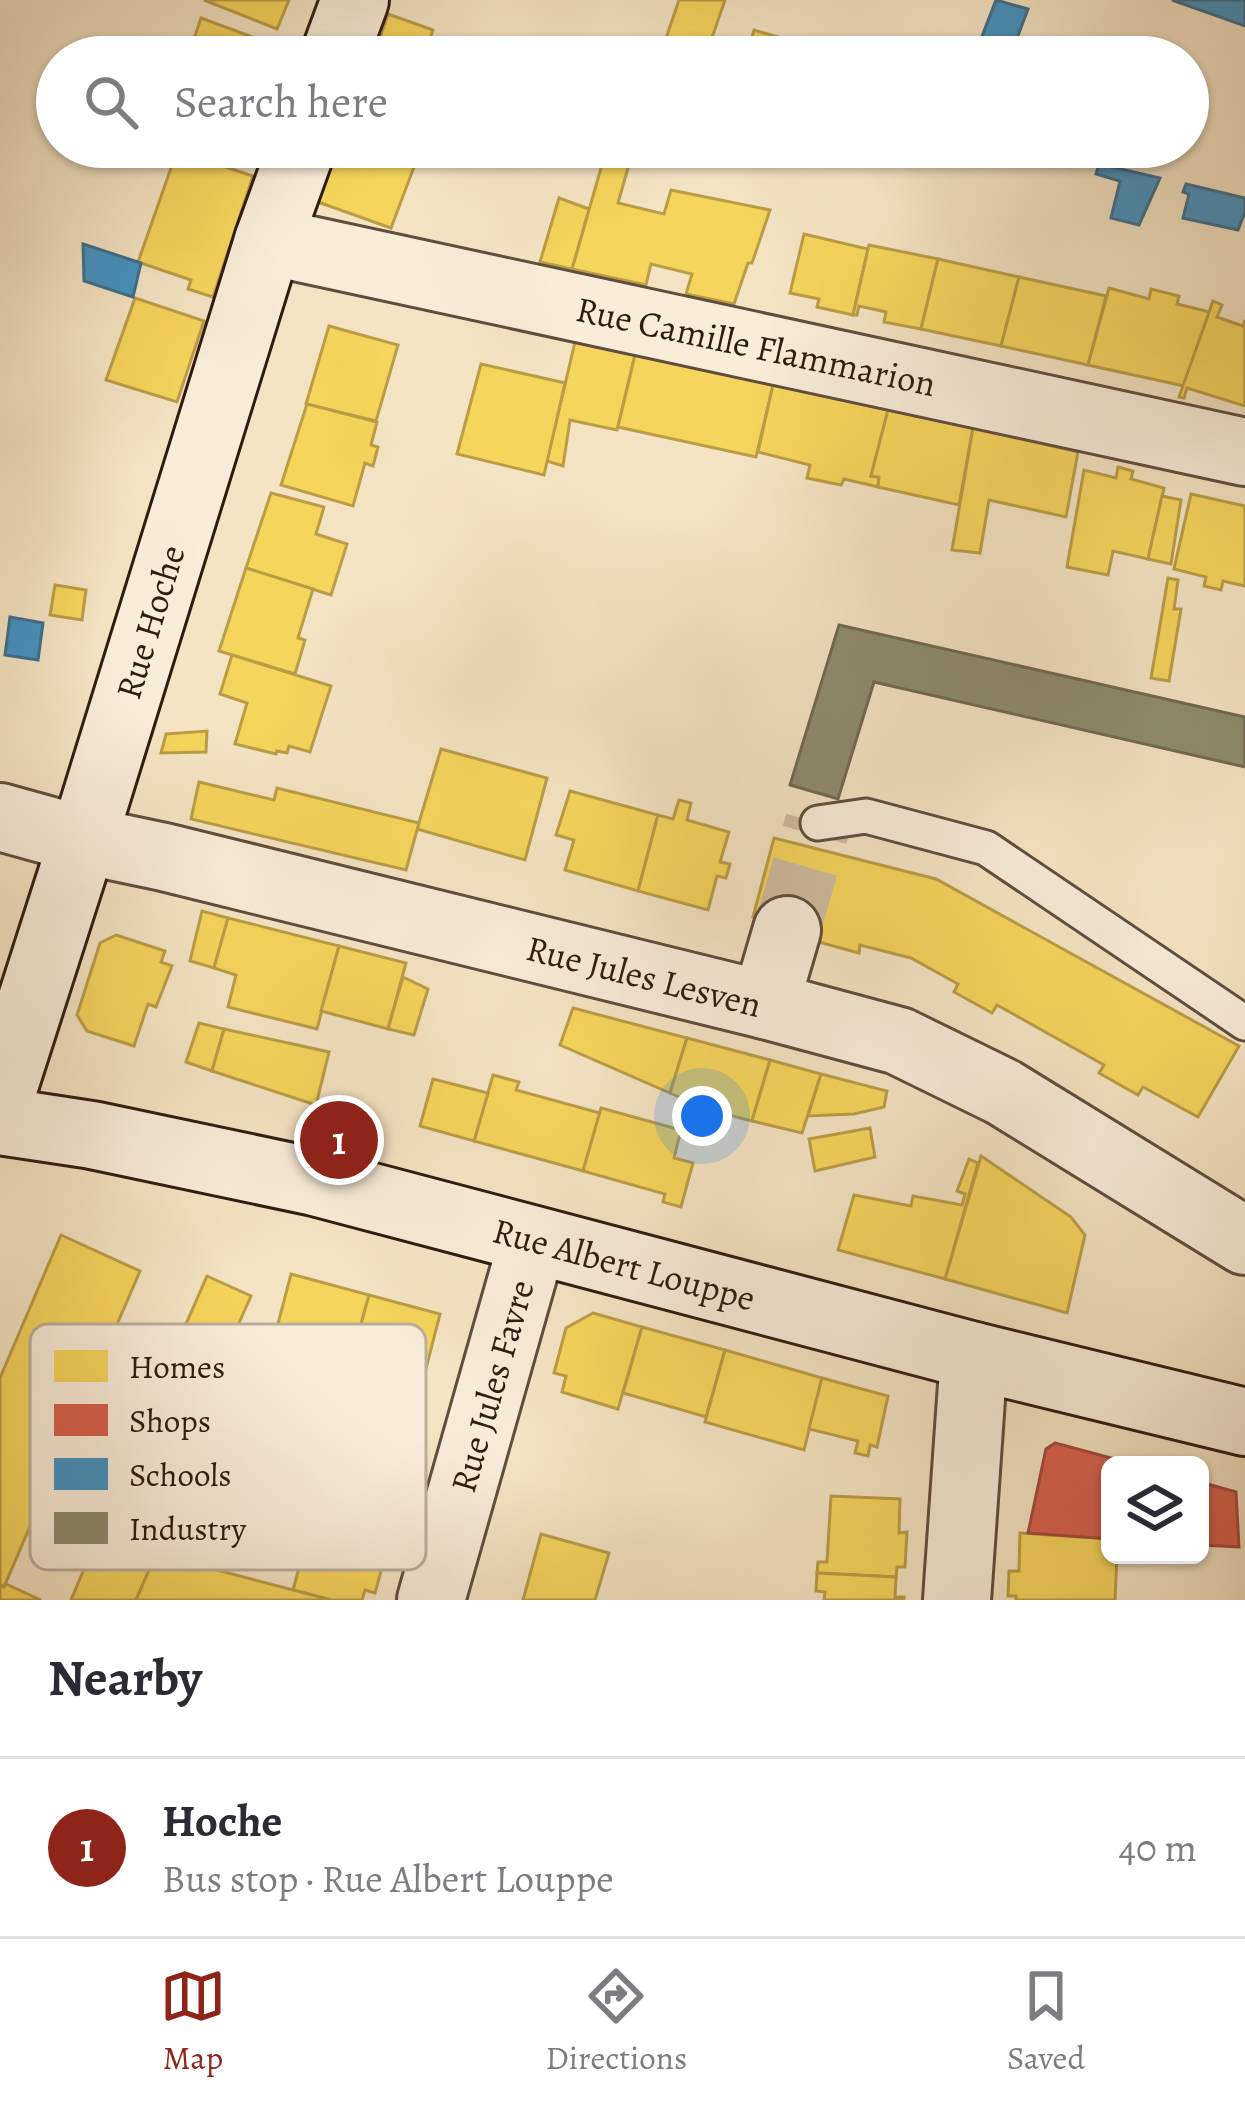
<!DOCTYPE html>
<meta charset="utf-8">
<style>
body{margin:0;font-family:Alegreya,serif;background:#f2f2f3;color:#2b2b33}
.controls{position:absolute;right:36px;bottom:36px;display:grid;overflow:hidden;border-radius:18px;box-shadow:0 3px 9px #0004}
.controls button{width:108px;height:108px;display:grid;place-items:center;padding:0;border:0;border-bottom:3px solid #e1e1e2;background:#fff;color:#2b2b33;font:60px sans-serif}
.you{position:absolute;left:702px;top:1116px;width:42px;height:42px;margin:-30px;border:9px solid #fff;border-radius:50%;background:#1a73e8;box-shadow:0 0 0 18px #1a73e833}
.badge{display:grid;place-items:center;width:78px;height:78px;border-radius:50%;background:#8f2418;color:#fff;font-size:39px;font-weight:700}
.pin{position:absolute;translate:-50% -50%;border:6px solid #fff;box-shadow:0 3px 12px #0006}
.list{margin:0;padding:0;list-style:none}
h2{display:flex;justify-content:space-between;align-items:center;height:156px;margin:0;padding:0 48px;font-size:51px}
h2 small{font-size:39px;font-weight:400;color:#7c7c81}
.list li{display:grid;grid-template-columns:78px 1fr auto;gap:36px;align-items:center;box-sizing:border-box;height:180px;padding:0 48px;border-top:3px solid #e1e1e2}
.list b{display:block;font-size:45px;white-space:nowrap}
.list p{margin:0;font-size:39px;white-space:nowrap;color:#7c7c81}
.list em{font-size:39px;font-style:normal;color:#7c7c81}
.icon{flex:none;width:66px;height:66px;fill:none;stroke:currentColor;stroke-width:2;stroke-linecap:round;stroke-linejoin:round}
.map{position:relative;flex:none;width:1245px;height:1600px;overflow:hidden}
.search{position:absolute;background:#fff;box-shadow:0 3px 9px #0004;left:36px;right:36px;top:36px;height:132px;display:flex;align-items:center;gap:30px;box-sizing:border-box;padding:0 42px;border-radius:66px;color:#7c7c81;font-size:45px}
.sheet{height:336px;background:#fff}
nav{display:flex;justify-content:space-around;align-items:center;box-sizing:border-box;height:168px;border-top:3px solid #e1e1e2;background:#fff;font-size:33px;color:#7c7c81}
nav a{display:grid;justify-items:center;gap:6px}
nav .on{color:#8f2418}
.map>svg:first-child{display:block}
.homes{fill:#f6d55c;stroke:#bb9d46;stroke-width:3}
.shops{fill:#d6604d;stroke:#a44b3b;stroke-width:3}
.schools{fill:#4393c3;stroke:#3d6f8e;stroke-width:3}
.industry{fill:#8c8c6e;stroke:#706a52;stroke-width:3}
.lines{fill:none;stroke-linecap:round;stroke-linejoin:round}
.street-tunnel{stroke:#cebca0;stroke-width:66;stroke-dasharray:66 33;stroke-linecap:butt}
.lane-casing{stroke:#614d3e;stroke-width:39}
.street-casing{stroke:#614d3e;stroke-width:72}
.secondary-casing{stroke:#301b11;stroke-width:72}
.lane{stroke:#f8edd9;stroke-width:33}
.street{stroke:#f8edd9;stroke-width:66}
.secondary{stroke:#f8edd9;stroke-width:66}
.labels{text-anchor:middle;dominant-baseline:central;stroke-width:12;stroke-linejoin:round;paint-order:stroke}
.street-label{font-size:36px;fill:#301b11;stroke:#f8edd9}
.key{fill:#f8edd9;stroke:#bcae9d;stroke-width:3}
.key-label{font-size:33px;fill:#301b11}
</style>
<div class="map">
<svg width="1245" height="1600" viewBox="0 0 1245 1600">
<rect width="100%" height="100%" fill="#f5e4c4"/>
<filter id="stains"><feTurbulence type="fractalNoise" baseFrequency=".00167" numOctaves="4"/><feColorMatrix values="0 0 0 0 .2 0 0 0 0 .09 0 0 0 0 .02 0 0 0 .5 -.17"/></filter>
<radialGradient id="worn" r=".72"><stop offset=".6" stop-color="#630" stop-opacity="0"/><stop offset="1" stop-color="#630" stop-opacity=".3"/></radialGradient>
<g class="homes">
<polygon points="204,0 289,0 277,29"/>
<polygon points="679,0 725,0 707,52 666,38"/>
<polygon points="388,14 433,30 424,57 396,57 376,50"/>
<polygon points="201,18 266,42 260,57 188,57"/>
<polygon points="754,30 832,53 830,57 746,57"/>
<polygon points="666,38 707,52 723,57 659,57"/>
<polygon points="336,147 409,147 420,151 391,228 315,201"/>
<polygon points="409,147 460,147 453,163"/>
<polygon points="607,147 634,147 618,203 664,214 671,190 770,210 752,263 748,263 734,304 686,294 692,274 651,264 646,285 572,269"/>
<polygon points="660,147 709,147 704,163"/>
<polygon points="177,151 253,176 213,297 188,289 191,280 138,262"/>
<polygon points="559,198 589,209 572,269 540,262"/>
<polygon points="804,234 868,249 853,315 817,307 819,299 790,293"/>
<polygon points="869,245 938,259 921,329 884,322 886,312 859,306 857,315 853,315"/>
<polygon points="938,259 1019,277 1001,346 921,329"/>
<polygon points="1019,277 1106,296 1088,365 1001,346"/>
<polygon points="1109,288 1149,299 1151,289 1179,296 1177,304 1210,312 1184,386 1088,365"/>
<polygon points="135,298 204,321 177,402 106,380"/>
<polygon points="1213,301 1222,305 1217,317 1243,326 1245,320 1245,406 1187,388 1184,398 1179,397"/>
<polygon points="329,326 398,345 376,421 306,404"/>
<polygon points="575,342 635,355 617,430 570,420 563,466 547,461"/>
<polygon points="635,355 773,385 756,457 618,427"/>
<polygon points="481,364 565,383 544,475 457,454"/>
<polygon points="773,385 888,410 871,476 879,477 878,487 844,479 841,485 807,478 810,465 758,452"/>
<polygon points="307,404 377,422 371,445 378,447 373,466 365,463 353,506 281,485"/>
<polygon points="888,410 973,428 959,505 878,487 879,477 871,476"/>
<polygon points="973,428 1078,452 1066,517 989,500 980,553 952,550"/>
<polygon points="1118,467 1133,471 1131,479 1164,488 1148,559 1113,551 1108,575 1067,567 1084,470 1116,478"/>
<polygon points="271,493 324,507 316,534 347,544 331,595 246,568"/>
<polygon points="1191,494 1245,506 1245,586 1223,581 1221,590 1204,586 1206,577 1174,569"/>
<polygon points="1162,496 1181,500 1171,564 1148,559"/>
<polygon points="246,568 313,589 298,638 305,640 295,674 219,651"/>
<polygon points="1168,578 1178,580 1174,609 1181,609 1169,681 1151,678"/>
<polygon points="55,585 86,590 82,620 50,615"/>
<polygon points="232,655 331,686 310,752 289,746 287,753 277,751 276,754 235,744 247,703 220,694"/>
<polygon points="207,731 206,752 161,753 166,734"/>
<polygon points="441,749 547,778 525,860 417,829"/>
<polygon points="199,782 274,800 277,788 419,823 406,870 191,819"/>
<polygon points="570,791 658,815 638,891 565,870 574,840 556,835"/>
<polygon points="679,800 691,803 687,820 729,832 720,862 730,864 726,878 717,876 708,910 638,891 658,815 673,819"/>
<polygon points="774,838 936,879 1239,1046 1198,1117 1143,1087 1138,1095 1099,1073 1104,1065 997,1005 992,1013 954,992 958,984 911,958 860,945 859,953 815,941 817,933 753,917"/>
<polygon points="202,911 228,918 214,968 190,961"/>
<polygon points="228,918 339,946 317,1029 228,1007 236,975 214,968"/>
<polygon points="116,935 165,951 161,962 172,966 156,1007 148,1004 134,1046 87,1031 77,1015 100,943"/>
<polygon points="339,946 406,963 388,1029 321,1011"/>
<polygon points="403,977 428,989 414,1035 388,1029"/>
<polygon points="573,1008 687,1038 670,1093 560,1045"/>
<polygon points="199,1023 224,1029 212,1071 186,1062"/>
<polygon points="224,1029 329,1052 316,1105 212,1071"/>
<polygon points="687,1038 770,1060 752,1121 709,1110 670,1093"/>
<polygon points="770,1060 821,1074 802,1133 752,1121"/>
<polygon points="821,1074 887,1091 884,1107 854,1114 808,1116"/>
<polygon points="493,1075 519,1082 516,1090 600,1113 583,1171 474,1141"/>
<polygon points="433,1079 488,1093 474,1141 420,1126"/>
<polygon points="601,1108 681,1130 674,1158 693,1163 681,1207 663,1202 665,1194 583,1171"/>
<polygon points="870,1128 875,1157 815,1171 809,1139"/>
<polygon points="981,1156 1071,1217 1085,1235 1067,1313 945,1279"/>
<polygon points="969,1159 978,1163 945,1279 838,1250 854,1195 911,1206 913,1196 962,1205 965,1194 957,1191"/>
<polygon points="61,1235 140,1271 4,1587 0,1585 0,1378"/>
<polygon points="291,1274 369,1295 346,1379 269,1358"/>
<polygon points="207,1276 251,1296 210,1388 181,1472 163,1540 136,1600 71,1600 102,1526 98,1525"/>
<polygon points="369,1295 440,1314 418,1400 346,1379"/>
<polygon points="593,1313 642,1327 618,1409 562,1392 566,1376 554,1373 566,1328"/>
<polygon points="642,1327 725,1350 706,1417 623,1393"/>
<polygon points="725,1350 822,1378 804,1450 705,1422"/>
<polygon points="822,1378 888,1396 877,1447 870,1445 868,1456 855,1453 858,1441 809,1429"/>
<polygon points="831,1496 900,1499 899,1533 907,1532 905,1567 897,1567 896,1577 817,1573 818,1562 827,1562"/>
<polygon points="299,1502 383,1525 373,1561 383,1564 375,1593 365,1590 362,1600 331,1600 293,1590 312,1519 293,1514 295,1503"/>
<polygon points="1020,1533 1110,1539 1110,1555 1117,1555 1115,1600 1016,1600 1016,1596 1008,1596 1009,1571 1019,1571"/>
<polygon points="541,1534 609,1553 595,1600 523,1600"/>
<polygon points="156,1554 293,1590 331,1600 136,1600"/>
<polygon points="817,1573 896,1577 895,1597 904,1597 904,1600 824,1600 825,1592 816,1591"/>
<polygon points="6,1584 41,1600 0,1600 0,1585 4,1587"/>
</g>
<g class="shops">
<polygon points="1055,1443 1137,1465 1110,1465 1110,1539 1028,1533 1046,1449"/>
<polygon points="1200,1482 1236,1492 1239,1547 1200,1545"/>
</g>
<g class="schools">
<polygon points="996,0 1028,9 1010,57 974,57"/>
<polygon points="1172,0 1245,0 1245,26"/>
<polygon points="1099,164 1160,178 1139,225 1111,218 1120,181 1096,174"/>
<polygon points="1186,184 1245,198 1245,212 1238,230 1183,218 1189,194 1183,192"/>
<polygon points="83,244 141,263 133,297 84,281"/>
<polygon points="10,617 43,623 38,660 5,655"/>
</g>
<polygon class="industry" points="839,625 1245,717 1245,767 874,682 838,799 790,785"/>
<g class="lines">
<polyline class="street-tunnel" points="787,930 818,823"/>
<g class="lane-casing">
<polyline id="lane" points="818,823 866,816 986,848 1245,1023"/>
</g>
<g class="street-casing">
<g id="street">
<polyline points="268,241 1245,452"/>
<polyline points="0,817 83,840 164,857 765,1005 899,1041 1003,1092 1245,1241"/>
<polyline points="765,1005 787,930"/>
<polyline points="431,1600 533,1240"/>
<polyline points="957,1600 974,1356"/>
</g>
</g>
<g class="secondary-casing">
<g id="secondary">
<polyline points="334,57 355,0"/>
<polyline points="0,1099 83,840 268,241 302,147"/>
<polyline points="0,1121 92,1135 315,1182 974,1356 1245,1422"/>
</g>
</g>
<use href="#lane" class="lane"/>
<use href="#street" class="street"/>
<use href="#secondary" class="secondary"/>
</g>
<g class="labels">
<g class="street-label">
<text transform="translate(756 346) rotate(12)">Rue Camille Flammarion</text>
<text transform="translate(150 622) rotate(-73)">Rue Hoche</text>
<text transform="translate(644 976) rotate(14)">Rue Jules Lesven</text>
<text transform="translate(624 1264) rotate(15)">Rue Albert Louppe</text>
<text transform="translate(492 1386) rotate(-74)">Rue Jules Favre</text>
</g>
</g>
<rect x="30" y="1324" width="396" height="246" rx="18" class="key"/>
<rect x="54" y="1350" width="54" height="32" fill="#f6d55c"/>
<rect x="54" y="1404" width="54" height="32" fill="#d6604d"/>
<rect x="54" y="1458" width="54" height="32" fill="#4393c3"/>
<rect x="54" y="1512" width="54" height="32" fill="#8c8c6e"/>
<g class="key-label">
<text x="129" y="1378">Homes</text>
<text x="129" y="1432">Shops</text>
<text x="129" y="1486">Schools</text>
<text x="129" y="1540">Industry</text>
</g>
<rect width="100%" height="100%" filter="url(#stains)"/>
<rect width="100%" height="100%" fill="url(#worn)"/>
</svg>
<div class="controls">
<button><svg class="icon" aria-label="layers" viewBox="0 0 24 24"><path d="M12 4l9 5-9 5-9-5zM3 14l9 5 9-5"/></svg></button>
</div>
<div class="you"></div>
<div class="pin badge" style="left:339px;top:1140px">1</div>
<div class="search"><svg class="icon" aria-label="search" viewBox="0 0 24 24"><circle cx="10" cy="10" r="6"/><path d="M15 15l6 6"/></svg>Search here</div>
</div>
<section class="sheet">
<h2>Nearby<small></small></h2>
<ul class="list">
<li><span class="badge">1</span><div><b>Hoche</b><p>Bus stop · Rue Albert Louppe</p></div><em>40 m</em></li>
</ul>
</section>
<nav>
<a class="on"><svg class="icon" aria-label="map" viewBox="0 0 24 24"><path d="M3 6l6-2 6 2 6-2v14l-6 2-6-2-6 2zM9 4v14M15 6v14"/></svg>Map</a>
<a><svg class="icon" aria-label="directions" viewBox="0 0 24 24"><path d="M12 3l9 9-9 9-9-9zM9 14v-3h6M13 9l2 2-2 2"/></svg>Directions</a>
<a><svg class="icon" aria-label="saved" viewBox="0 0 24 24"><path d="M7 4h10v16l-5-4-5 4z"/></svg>Saved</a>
</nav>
